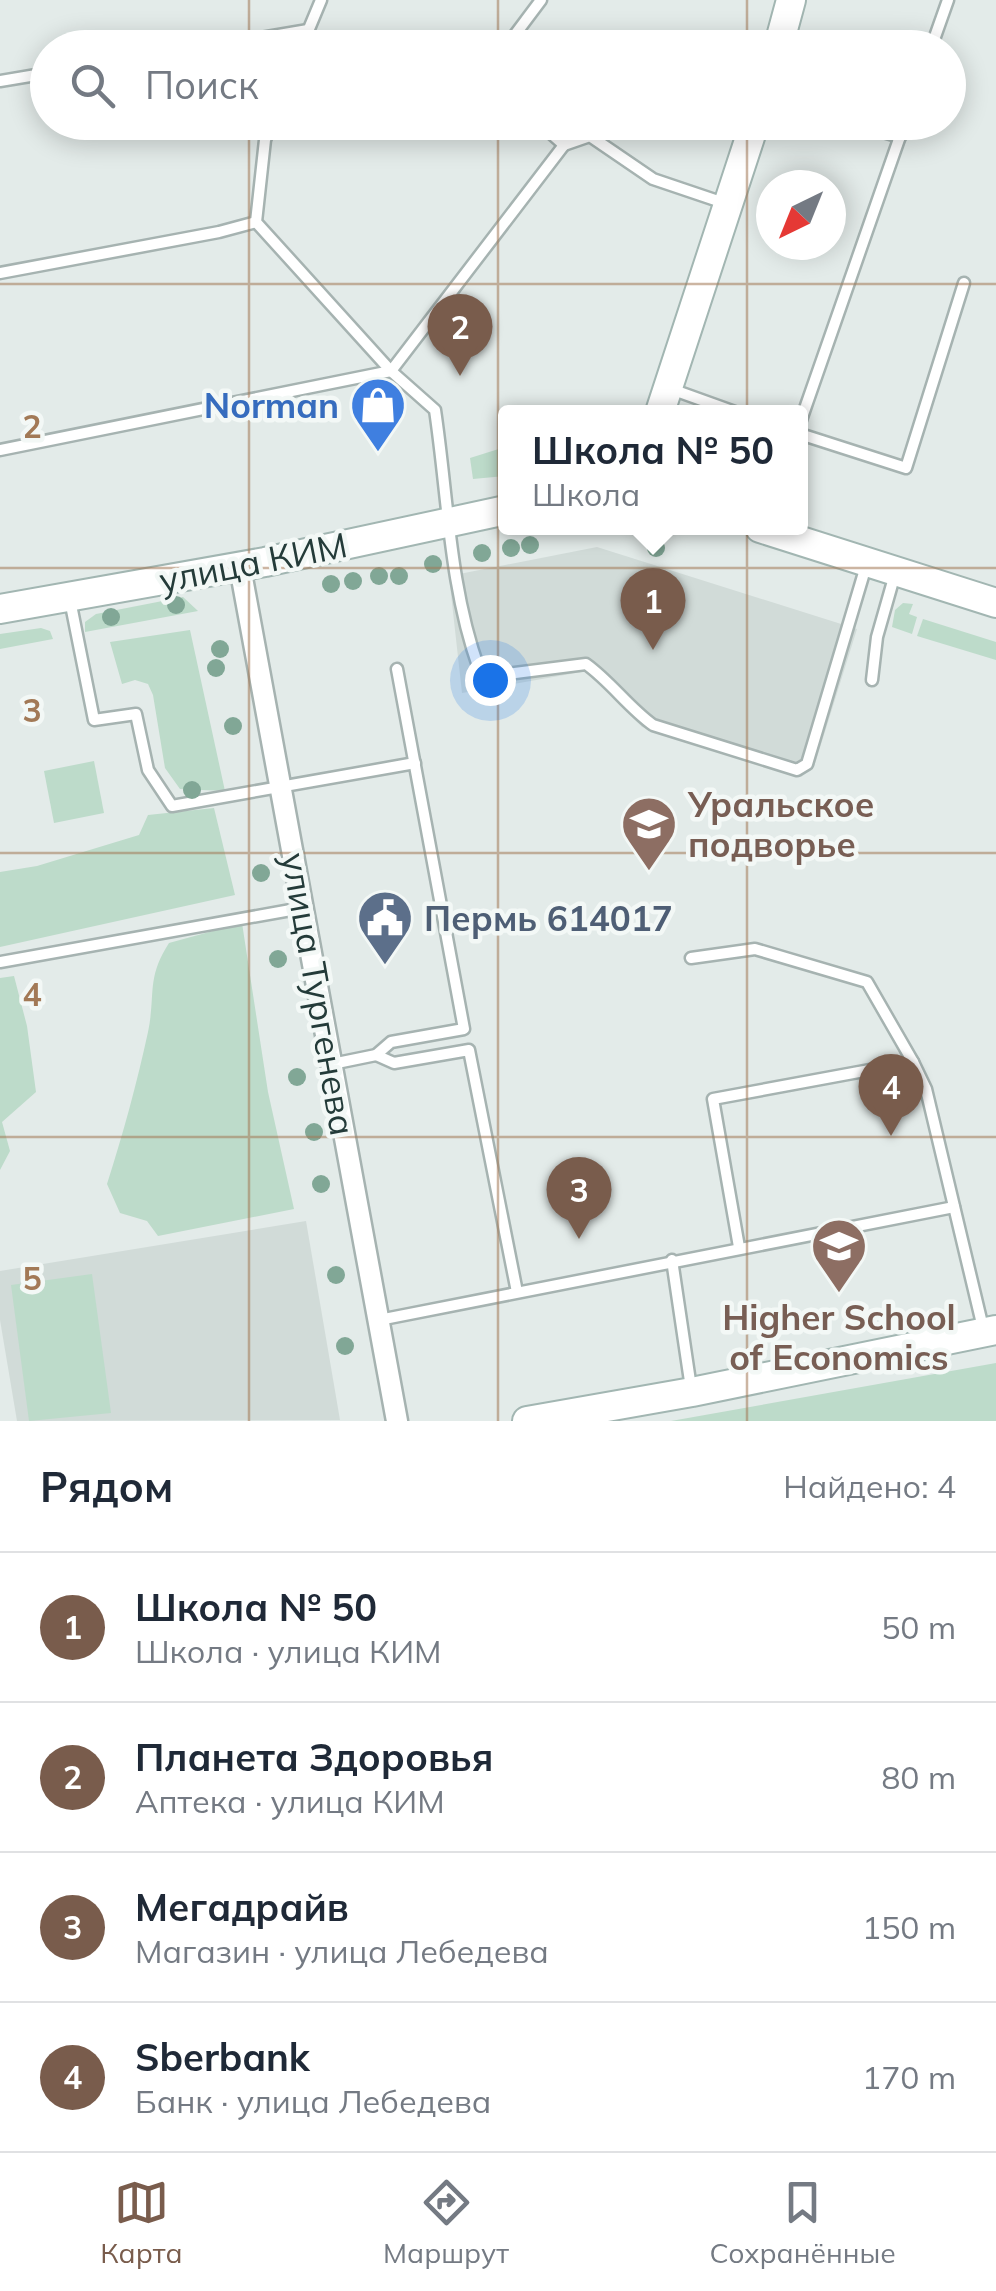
<!DOCTYPE html>
<html lang="ru">
<meta charset="utf-8">
<style>
body{margin:0;font-family:Mulish,sans-serif;background:#f6f6f7;color:#1f2937}
.compass{position:absolute;left:756px;top:170px;width:90px;height:90px;border-radius:50%;background:#fff;box-shadow:0 5px 25px #0003;rotate:223deg}
.you{position:absolute;left:490px;top:680px;width:35px;height:35px;margin:-25px;border:8px solid #fff;border-radius:50%;background:#1a73e8;box-shadow:0 0 0 15px #1a73e833}
.badge{display:grid;place-items:center;width:65px;height:65px;border-radius:50%;background:#795c4c;color:#fff;font-size:32px;font-weight:700}
.pin{position:absolute;translate:-50% -82px;filter:drop-shadow(0 2px 5px #0008)}
.pin::after{content:'';position:absolute;top:52px;width:35px;height:30px;background:inherit;clip-path:polygon(0 0,100% 0,50% 100%)}
.popup{position:absolute;left:498px;top:405px;width:310px;height:130px;box-sizing:border-box;display:grid;place-content:center;border-radius:10px;background:#fff;filter:drop-shadow(0 2px 8px #0005);font-size:32px;white-space:nowrap;color:#747a83}
.popup b{font-size:38px;color:#1f2937}
.popup::after{content:'';position:absolute;left:50%;top:100%;margin-left:-20px;border:20px solid transparent;border-top-color:#fff}
.list{margin:0;padding:0;list-style:none}
h2{display:flex;justify-content:space-between;align-items:center;height:130px;margin:0;padding:0 40px;font-size:42px}
h2 small{font-size:32px;font-weight:400;color:#747a83}
.list li{display:grid;grid-template-columns:65px 1fr auto;gap:30px;align-items:center;box-sizing:border-box;height:150px;padding:0 40px;border-top:2px solid #e0e1e3}
.list b{display:block;font-size:38px;white-space:nowrap}
.list p{margin:0;font-size:32px;white-space:nowrap;color:#747a83}
.list em{font-size:32px;font-style:normal;color:#747a83}
.icon{flex:none;width:55px;height:55px;fill:none;stroke:currentColor;stroke-width:2;stroke-linecap:round;stroke-linejoin:round}
.map{position:relative;flex:none;width:996px;height:1421px;overflow:hidden}
.search{position:absolute;background:#fff;box-shadow:0 5px 25px #0003;left:30px;right:30px;top:30px;height:110px;display:flex;align-items:center;gap:25px;box-sizing:border-box;padding:0 35px;border-radius:55px;color:#747a83;font-size:38px}
.sheet{height:730px;background:#fff}
nav{display:flex;justify-content:space-around;align-items:center;box-sizing:border-box;height:140px;border-top:2px solid #e0e1e3;background:#fff;font-size:28px;color:#747a83}
nav a{display:grid;justify-items:center;gap:5px}
nav .on{color:#795c4c}
.map>svg:first-child{display:block}
.built{fill:#d1dbd8}
.green{fill:#bddbca}
.lines{fill:none;stroke-linecap:round;stroke-linejoin:round}
.lane-casing{stroke:#a6b3b1;stroke-width:15}
.street-casing{stroke:#a6b3b1;stroke-width:25}
.secondary-casing{stroke:#a2b6b2;stroke-width:32}
.lane{stroke:#fff;stroke-width:10}
.street{stroke:#fff;stroke-width:20}
.secondary{stroke:#fff;stroke-width:28}
.tree{fill:#81a796}
.grid{fill:none;stroke:#a27956;stroke-width:2.5;stroke-opacity:0.55}
.labels{text-anchor:middle;dominant-baseline:central;stroke-width:9;stroke-linejoin:round;paint-order:stroke}
.shop-label{font-size:35px;font-weight:bold;fill:#366cbe;stroke:#f3f8f6;text-anchor:end}
.street-label{font-size:35px;fill:#243b39;stroke:#f3f8f6}
.education-label{font-size:35px;font-weight:bold;fill:#785e54;stroke:#f3f8f6;text-anchor:start}
.service-label{font-size:35px;font-weight:bold;fill:#4e5e75;stroke:#f3f8f6;text-anchor:start}
.grid-label{font-size:32px;text-anchor:middle;font-weight:bold;fill:#a27956;stroke:#f3f8f6;stroke-width:9;stroke-linejoin:round;paint-order:stroke}
</style>
<div class="map">
<svg width="996" height="1421" viewBox="0 0 996 1421">
<rect width="100%" height="100%" fill="#e3ebe9"/>
<g class="built">
<polygon points="597,547 857,629 814,767 801,777 642,727 587,671 462,693 449,576"/>
<polygon points="306,1221 340,1420 17,1421 0,1320 0,1271"/>
</g>
<g class="green">
<polygon points="505,447 505,476 473,479 470,458"/>
<polygon points="183,597 198,611 85,632 85,622 96,614"/>
<polygon points="903,603 913,604 909,614 917,617 912,634 892,627 895,610"/>
<polygon points="923,619 996,642 996,660 917,636"/>
<polygon points="41,628 50,631 53,639 0,649 0,634"/>
<polygon points="190,630 225,791 180,789 165,768 153,695 148,684 135,680 122,684 110,642"/>
<polygon points="94,761 104,813 54,823 44,771"/>
<polygon points="214,808 235,895 0,947 0,872 37,866 139,835 148,815"/>
<path d="M242 923 268 1092 294 1209 158 1236 147 1221 120 1213 107 1184C123 1134 137 1083 148 1032 156 993 146 979 169 943Z"/>
<polygon points="14,976 27,1026 36,1092 2,1122 10,1151 0,1170 0,978"/>
<polygon points="92,1274 111,1413 29,1421 11,1285"/>
<polygon points="996,1363 996,1421 671,1421"/>
</g>
<g class="lines">
<g class="lane-casing">
<g id="lane">
<polyline points="202,48 308,30"/>
<polyline points="301,48 321,0"/>
<polyline points="505,48 541,0"/>
<polyline points="931,48 948,0"/>
<polyline points="0,81 48,73"/>
<path d="M272 122 265 140 256 222 391 371 435 410C448 497 449 585 479 669L499 675 586 664C611 682 628 707 653 725L797 770 807 764 866 566"/>
<polyline points="538,122 564,145 590,136 653,179 727,204"/>
<polyline points="850,122 900,137"/>
<polyline points="0,273 219,232 256,222"/>
<polyline points="671,389 735,412"/>
<polyline points="800,423 905,122"/>
<polyline points="800,434 906,468 964,283"/>
<polyline points="0,450 391,371 564,145"/>
<polyline points="70,600 94,720 136,714 148,770 172,806 415,763"/>
<polyline points="872,680 877,637 895,574"/>
<polyline points="691,958 755,949 867,982 913,1062"/>
<polyline points="0,962 302,908"/>
<polyline points="376,1055 394,1063 469,1050 517,1292"/>
<polyline points="332,1064 376,1055 391,1042 464,1029 397,669"/>
<polyline points="739,1247 713,1099 913,1062 926,1089 984,1332"/>
<polyline points="672,1260 691,1388"/>
<polyline points="379,1320 954,1207"/>
</g>
</g>
<g class="street-casing">
<polyline id="street" points="240,567 397,1421"/>
</g>
<g class="secondary-casing">
<g id="secondary">
<polyline points="778,48 791,0"/>
<polyline points="660,412 755,122"/>
<polyline points="760,528 996,603"/>
<polyline points="0,609 265,562 506,510"/>
<polyline points="527,1421 692,1392 996,1330"/>
</g>
</g>
<use href="#lane" class="lane"/>
<use href="#street" class="street"/>
<use href="#secondary" class="secondary"/>
</g>
<g class="tree">
<circle cx="530" cy="545" r="9"/>
<circle cx="511" cy="548" r="9"/>
<circle cx="656" cy="548" r="9"/>
<circle cx="482" cy="553" r="9"/>
<circle cx="433" cy="564" r="9"/>
<circle cx="379" cy="576" r="9"/>
<circle cx="399" cy="576" r="9"/>
<circle cx="353" cy="581" r="9"/>
<circle cx="331" cy="584" r="9"/>
<circle cx="176" cy="605" r="9"/>
<circle cx="111" cy="617" r="9"/>
<circle cx="220" cy="649" r="9"/>
<circle cx="216" cy="668" r="9"/>
<circle cx="233" cy="726" r="9"/>
<circle cx="192" cy="790" r="9"/>
<circle cx="261" cy="873" r="9"/>
<circle cx="278" cy="959" r="9"/>
<circle cx="297" cy="1077" r="9"/>
<circle cx="314" cy="1132" r="9"/>
<circle cx="321" cy="1184" r="9"/>
<circle cx="336" cy="1275" r="9"/>
<circle cx="345" cy="1346" r="9"/>
</g>
<path class="grid" d="M249 0V48M498 0V48M747 0V48M249 122V1421M498 122V1421M747 122V1421M0 284H996M0 568H996M0 853H996M0 1137H996"/>
<defs>
<g id="shop-pin" transform="scale(2.875)"><path d="M0 17L-7.5 6A9.5 9.5 0 1 1 7.5 6Z" fill="#3f7fe0" stroke="#f3f8f6"/><path d="M-5-2.5h2.3a2.7 3.5 0 0 1 5.4 0H5L5.5 6h-11ZM-1.5-2.5h3a1.5 2.3 0 0 0-3 0Z" fill="#fff"/></g>
<g id="university-pin" transform="scale(2.875)"><path d="M0 17L-7.5 6A9.5 9.5 0 1 1 7.5 6Z" fill="#8d6e63" stroke="#f3f8f6"/><path d="M0-5L7-2L0 1L-7-2ZM-4 1L0 2.5L4 1V4Q0 6-4 4Z" fill="#fff"/></g>
<g id="civic-pin" transform="scale(2.875)"><path d="M0 17L-7.5 6A9.5 9.5 0 1 1 7.5 6Z" fill="#5c6f8a" stroke="#f3f8f6"/><path d="M-.6-6.5H3V-4.5H.6V-3L4-1V1h2V6H-6V1h2V-1L-.6-3ZM-1.2 2.5V6h2.4V2.5Z" fill="#fff"/></g>
</defs>
<g fill-rule="evenodd">
<use href="#shop-pin" x="378" y="405"/>
<use href="#university-pin" x="649" y="824"/>
<use href="#civic-pin" x="385" y="918"/>
<use href="#university-pin" x="839" y="1246"/>
</g>
<g class="labels">
<g class="shop-label">
<text x="339" y="405">Norman</text>
</g>
<g class="street-label">
<text transform="translate(253 562) rotate(-11)">улица КИМ</text>
<text transform="translate(319 994) rotate(80)">улица Тургенева</text>
</g>
<g class="education-label">
<text x="688" y="804">Уральское<tspan x="688" dy="40">подворье</tspan></text>
<text x="839" y="1317" text-anchor="middle">Higher School<tspan x="839" dy="40">of Economics</tspan></text>
</g>
<g class="service-label">
<text x="424" y="918">Пермь 614017</text>
</g>
</g>
<g class="grid-label">
<text x="32" y="438">2</text>
<text x="32" y="722">3</text>
<text x="32" y="1006">4</text>
<text x="32" y="1290">5</text>
</g>
</svg>
<svg class="compass" viewBox="-18 -18 36 36"><path d="M0-13l5 13h-10z" fill="#e53935"/><path d="M0 13l5-13h-10z" fill="#747a83"/></svg>
<div class="you"></div>
<div class="pin badge" style="left:653px;top:650px">1</div>
<div class="popup"><b>Школа № 50</b>Школа</div>
<div class="pin badge" style="left:460px;top:376px">2</div>
<div class="pin badge" style="left:579px;top:1239px">3</div>
<div class="pin badge" style="left:891px;top:1136px">4</div>
<div class="search"><svg class="icon" aria-label="search" viewBox="0 0 24 24"><circle cx="10" cy="10" r="6"/><path d="M15 15l6 6"/></svg>Поиск</div>
</div>
<section class="sheet">
<h2>Рядом<small>Найдено: 4</small></h2>
<ul class="list">
<li><span class="badge">1</span><div><b>Школа № 50</b><p>Школа · улица КИМ</p></div><em>50 m</em></li>
<li><span class="badge">2</span><div><b>Планета Здоровья</b><p>Аптека · улица КИМ</p></div><em>80 m</em></li>
<li><span class="badge">3</span><div><b>Мегадрайв</b><p>Магазин · улица Лебедева</p></div><em>150 m</em></li>
<li><span class="badge">4</span><div><b>Sberbank</b><p>Банк · улица Лебедева</p></div><em>170 m</em></li>
</ul>
</section>
<nav>
<a class="on"><svg class="icon" aria-label="map" viewBox="0 0 24 24"><path d="M3 6l6-2 6 2 6-2v14l-6 2-6-2-6 2zM9 4v14M15 6v14"/></svg>Карта</a>
<a><svg class="icon" aria-label="directions" viewBox="0 0 24 24"><path d="M12 3l9 9-9 9-9-9zM9 14v-3h6M13 9l2 2-2 2"/></svg>Маршрут</a>
<a><svg class="icon" aria-label="saved" viewBox="0 0 24 24"><path d="M7 4h10v16l-5-4-5 4z"/></svg>Сохранённые</a>
</nav>
